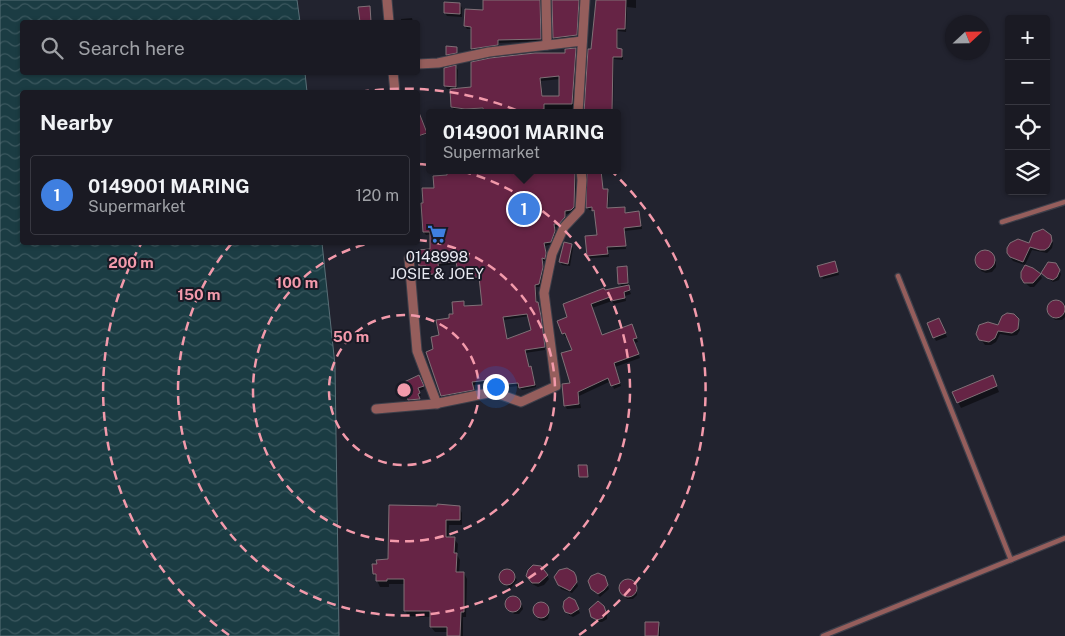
<!DOCTYPE html>
<meta charset="utf-8">
<style>
body{margin:0;font-family:"Public Sans",sans-serif;background:#23232b;color:#f1f3f6}
.controls{position:absolute;right:15px;top:15px;display:grid;overflow:hidden;border-radius:5px;box-shadow:0 1px 4px #0004}
.controls button{width:45px;height:45px;display:grid;place-items:center;padding:0;border:0;border-bottom:1px solid #383841;background:#1a1a23;color:#f1f3f6;font:25px sans-serif}
.compass{position:absolute;left:945px;top:15px;width:45px;height:45px;border-radius:50%;background:#1a1a23;box-shadow:0 1px 4px #0004;rotate:68deg}
.you{position:absolute;left:495px;top:386px;width:18px;height:18px;margin:-12px;border:4px solid #fff;border-radius:50%;background:#1a73e8;box-shadow:0 0 0 8px #1a73e833}
.badge{display:grid;place-items:center;width:32px;height:32px;border-radius:50%;background:#8c9099;color:#fff;font-size:16px;font-weight:700}
.pin{position:absolute;translate:-50% -50%;border:2px solid #fff;box-shadow:0 1px 5px #0006}
.popup{position:absolute;left:426px;top:109px;width:195px;height:65px;box-sizing:border-box;display:grid;place-content:center;border-radius:5px;background:#1a1a23;filter:drop-shadow(0 1px 4px #0005);font-size:16px;white-space:nowrap;color:#9fa1a6}
.popup b{font-size:19px;color:#f1f3f6}
.popup::after{content:'';position:absolute;left:50%;top:100%;margin-left:-10px;border:10px solid transparent;border-top-color:#1a1a23}
.list{margin:0;padding:0;list-style:none}
h2{display:flex;justify-content:space-between;align-items:center;height:65px;margin:0;padding:0 20px;font-size:21px}
h2 small{font-size:16px;font-weight:400;color:#9fa1a6}
.list li{display:grid;grid-template-columns:32px 1fr auto;gap:15px;align-items:center;box-sizing:border-box;height:80px;margin:0 10px 10px;padding:0 10px;border:1px solid #383841;border-radius:5px}
.list b{display:block;font-size:19px;white-space:nowrap}
.list p{margin:0;font-size:16px;white-space:nowrap;color:#9fa1a6}
.list em{font-size:16px;font-style:normal;color:#9fa1a6}
.icon{flex:none;width:28px;height:28px;fill:none;stroke:currentColor;stroke-width:2;stroke-linecap:round;stroke-linejoin:round}
.map{position:relative;flex:none;width:1065px;height:636px;overflow:hidden}
.search{position:absolute;background:#1a1a23;box-shadow:0 1px 4px #0004;left:20px;top:20px;width:400px;height:55px;display:flex;align-items:center;gap:12px;box-sizing:border-box;padding:0 18px;border-radius:5px;color:#9fa1a6;font-size:19px}
.panel{position:absolute;background:#1a1a23;box-shadow:0 1px 4px #0004;left:20px;top:90px;width:400px;height:155px;border-radius:5px}
.map>svg:first-child{display:block}
.water{fill:url(#water-waves);stroke:#597078}
.shadow{fill:#0007;fill-rule:evenodd}
.building{fill:#662445;stroke:#807077;fill-rule:evenodd}
.lines{fill:none;stroke-linecap:round;stroke-linejoin:round}
.service-casing{stroke:#3e3f4a;stroke-width:7}
.minor-casing{stroke:#3e3f4a;stroke-width:11}
.service{stroke:#955e5c;stroke-width:4.5}
.minor{stroke:#955e5c;stroke-width:9}
.ring{fill:none;stroke:#f39aab;stroke-width:2.5;stroke-dasharray:9 6}
.labels{text-anchor:middle;dominant-baseline:central;stroke-width:4;stroke-linejoin:round;paint-order:stroke}
.poi-label{font-size:15px;fill:#e9eaf2;stroke:#191a25}
.centre{fill:#f39aab;stroke:#191a25;stroke-width:2.5}
.ring-label{font-size:15px;text-anchor:middle;font-weight:bold;fill:#f39aab;stroke:#191a25;stroke-width:4;stroke-linejoin:round;paint-order:stroke}
</style>
<div class="map">
<svg width="1065" height="636" viewBox="0 0 1065 636">
<defs>
<pattern id="water-waves" width="16" height="10" patternUnits="userSpaceOnUse" patternTransform="scale(1.25)"><rect width="16" height="10" fill="#1b3c43"/><path d="M0 5q4-4 8 0t8 0" fill="none" stroke="#3c585f"/></pattern>
</defs>
<rect width="100%" height="100%" fill="#22232f"/>
<polygon class="water" points="0,0 297,0 300,22 22,22 22,72 305,73 307,92 22,92 22,242 322,243 335,365 339,636 0,636"/>
<g class="shadow">
<polygon points="484,0 542,0 541,3 542,41 499,43 499,47 474,52 472,49 472,29 467,29 465,26 484,11"/>
<polygon points="553,0 581,0 580,3 578,38 556,41 554,38"/>
<polygon points="597,0 636,0 636,8 627,7 626,32 618,31 618,50 622,50 623,53 623,60 614,59 613,113 586,113"/>
<polygon points="460,4 462,8 462,17 447,16 445,13"/>
<polygon points="412,18 413,22 401,22 401,19"/>
<polygon points="456,48 458,56 449,57 447,55"/>
<path d="M575 49 577 52 573 113H548V111L469 113 454 110 452 106V89H447L445 86 456 67 458 70 457 89 472 88 566 55ZM561 79V97H543L541 81Z"/>
<polygon points="421,119 426,134 418,137 418,120"/>
<path d="M455 170H577L576 174 575 211 573 213 566 214V220L560 226 555 227 556 235 552 244 545 246 547 257 546 261H542L544 271 541 287H536L537 303 542 320 545 350 525 353 529 368 531 367 532 370 536 387 522 390 519 386 500 388 498 382 473 385 474 392 444 399 442 396 435 350 441 336 451 319 463 302 465 307 484 306 481 280H464L462 269 460 270 458 264 438 266 440 276 430 277 428 268H422L421 266 431 250 432 234 426 235 424 232 435 189 448 177 454 173ZM529 316 533 331 507 340 503 320Z"/>
<polygon points="588,170 602,170 603,190 607,190 609,193 608,209 624,208 626,214 638,212 640,215 642,229 625,231 626,249 608,250 609,257 590,258 588,255 598,236 595,213 593,210 589,210 588,208"/>
<polygon points="1048,234 1053,243 1052,248 1047,253 1032,250 1025,265 1013,261 1010,257"/>
<polygon points="571,245 573,248 570,266 562,265 560,261"/>
<polygon points="986,251 991,254 996,262 996,267 992,272 986,273 981,271 976,259 978,254"/>
<polygon points="835,262 839,275 823,279 822,276"/>
<polygon points="1057,266 1061,274 1059,280 1053,282 1042,273"/>
<polygon points="626,267 628,271 628,287 631,294 625,296 626,301 614,304 612,301 592,308 602,336 633,329 638,342 634,343 640,358 615,367 621,386 614,389 611,381 579,396 581,408 567,409 565,406 563,385 572,384 573,351 568,336 565,337 559,321 569,318 605,292 622,288 620,284"/>
<polygon points="1040,275 1042,278 1034,287 1030,287 1023,281"/>
<polygon points="1055,302 1064,304 1065,303 1065,317 1062,320 1055,320 1049,312 1050,304"/>
<polygon points="1018,320 1020,330 1017,335 1011,336 1000,334 996,342 991,345 985,345 977,334 978,328 982,324 998,327"/>
<polygon points="941,323 947,337 936,341 928,324"/>
<polygon points="420,379 424,389 419,391 421,396 418,397 420,402 410,402 409,399"/>
<polygon points="995,382 999,392 961,408 958,402"/>
<polygon points="459,507 462,513 462,525 449,525 448,538 454,539 458,544 457,555 460,560 459,573 464,573 467,579 466,617 463,617 463,636 448,636 449,632 435,632 431,627 431,617 408,616 405,610 405,584 389,584 389,587 380,587 374,574 389,561"/>
<polygon points="543,569 549,579 544,585 538,587 532,584 528,576"/>
<polygon points="509,571 517,580 511,588 508,587 501,578 502,573"/>
<polygon points="575,577 578,586 572,593 561,589 559,585"/>
<polygon points="625,580 631,581 637,589 637,595 633,599 627,599 620,590 620,586"/>
<polygon points="606,581 609,589 600,597 592,589"/>
<polygon points="511,597 515,598 522,605 523,609 519,614 514,614 508,607 507,602"/>
<polygon points="574,601 580,613 573,617 569,615 564,607"/>
<polygon points="540,604 545,605 549,614 548,619 544,621 539,620 534,609"/>
<polygon points="605,609 607,613 607,619 602,622 597,622 593,617"/>
<polygon points="658,624 660,627 660,636 646,636"/>
</g>
<g class="building">
<polygon points="483,0 540,0 541,39 498,40 498,45 471,49 471,27 464,26 465,9 483,10"/>
<polygon points="552,0 579,0 577,35 553,38"/>
<polygon points="596,0 626,0 625,29 617,29 617,48 622,49 622,57 613,57 612,113 584,113 588,49 591,49"/>
<polygon points="444,2 460,3 460,14 444,13"/>
<polygon points="370,6 371,22 360,22 358,7"/>
<polygon points="446,46 457,47 457,53 446,55"/>
<path d="M576 48 572 104H544V109L525 113H484L483 108 465 109 451 107 450 89 471 87V62L490 58 535 53H565V49ZM559 76V96H542L540 78Z"/>
<polygon points="456,65 456,87 444,86 444,68"/>
<polygon points="418,110 427,133 418,136"/>
<path d="M492 170H575L574 207 571 210 565 211V217L559 224H554L555 231 551 242 544 243 546 253 545 259 542 258 543 267 539 284 535 285 536 302H538L541 316 545 347 525 350 529 367 531 366 535 385 519 388 518 383 497 385 496 379 472 382 474 390 441 396 426 352 433 349 431 337 439 335 436 320 449 318V314H453L452 302 464 301V306L482 305 479 277 461 278V267H457L456 262 438 263 439 273 427 275 426 266H419L417 250 430 249V232H423L421 203H423L422 188H434L433 176 447 175V172L472 173 492 172ZM527 314 531 330 507 339 503 317Z"/>
<polygon points="587,170 601,170 603,189 608,189 607,208 625,207 625,213 639,211 641,226 624,228 626,246 607,247 608,254 587,256 585,236 597,235 594,210 592,211 592,207 586,208"/>
<polygon points="1043,229 1051,235 1052,241 1049,247 1045,250 1040,250 1030,247 1023,262 1010,257 1007,253 1007,248 1010,243 1018,239 1029,243 1033,233"/>
<polygon points="564,242 572,244 568,264 559,262"/>
<circle cx="985" cy="260" r="10"/>
<polygon points="835,261 838,272 820,277 817,266"/>
<polygon points="1048,262 1056,263 1060,270 1057,277 1053,280 1047,278 1041,273"/>
<polygon points="1025,265 1033,268 1041,274 1033,283 1024,283 1021,278 1021,272"/>
<polygon points="627,266 628,283 618,284 617,267"/>
<polygon points="629,285 630,290 624,292 625,298 611,301 610,297 591,304 602,335 632,324 637,338 633,339 639,354 614,363 620,383 611,386 608,378 578,392 579,404 564,406 562,384 570,383 561,353 572,350 565,333 562,334 557,321 567,317 563,304 604,288 605,290"/>
<circle cx="1056" cy="309" r="9"/>
<polygon points="1007,313 1014,314 1019,319 1018,329 1012,333 998,331 995,338 989,342 979,340 976,334 979,325 988,322 998,325 1002,316"/>
<polygon points="939,318 946,333 933,338 927,323"/>
<polygon points="419,375 424,386 418,388 420,393 418,394 420,399 408,400 402,383"/>
<polygon points="993,375 997,386 957,403 952,392"/>
<polygon points="578,465 587,465 588,477 579,477"/>
<polygon points="437,504 460,506 460,520 446,520 446,537 455,537 454,553 457,553 456,572 464,572 464,612 461,612 460,636 447,636 447,627 430,627 430,611 404,611 404,579 387,579 387,581 376,581 376,574 373,574 372,564 377,564 376,560 388,559 389,505 437,506"/>
<polygon points="533,565 541,566 548,575 539,583 532,583 526,576 528,570"/>
<polygon points="567,568 574,572 576,576 577,582 570,591 558,585 554,577 559,570"/>
<circle cx="507" cy="577" r="8"/>
<polygon points="598,573 605,576 608,585 604,590 598,594 591,589 588,581 591,576"/>
<circle cx="628" cy="588" r="9"/>
<circle cx="513" cy="604" r="8"/>
<polygon points="569,597 575,600 579,609 571,614 565,612 563,607 564,601"/>
<polygon points="598,601 604,606 606,612 603,618 597,620 591,617 589,609"/>
<circle cx="541" cy="610" r="8"/>
<polygon points="645,622 659,622 658,636 645,636"/>
</g>
<g class="lines">
<g class="service-casing">
<g id="service">
<polyline points="1002,222 1065,202"/>
<polyline points="898,276 1011,560"/>
<polyline points="823,636 1065,538"/>
</g>
</g>
<g class="minor-casing">
<g id="minor">
<polyline points="387,0 389,22"/>
<polyline points="546,0 547,45"/>
<polyline points="418,64 438,63 489,52 582,41"/>
<polyline points="393,72 395,92"/>
<polyline points="578,113 585,0"/>
<polyline points="409,258 417,351 437,404"/>
<polyline points="376,409 434,404 493,392 521,402 556,386 544,293 552,254 564,227 580,210 582,180 581,170"/>
</g>
</g>
<use href="#service" class="service"/>
<use href="#minor" class="minor"/>
</g>
<g class="ring">
<circle cx="404" cy="390" r="75"/>
<path d="M418 240A151 151 0 1 1 371 243"/>
<path d="M418 164A226 226 0 1 1 232 243"/>
<path d="M229 635A301 301 0 0 1 141 244M360 92A301 301 0 0 1 579 635"/>
</g>
<defs>
<g id="supermarket-bare" transform="scale(1.5)"><path d="M-6-5.5h2.5l.6 2H6L4.5 2H-2.5L-4.4-4H-6ZM-1.5 3.2a1.3 1.3 0 1 0 .1 0ZM3 3.2a1.3 1.3 0 1 0 .1 0Z" fill="#3f7fe0" stroke="#191a25" stroke-width="2.5" paint-order="stroke"/></g>
</defs>
<g fill-rule="evenodd">
<use href="#supermarket-bare" x="437" y="234"/>
</g>
<g class="labels">
<g class="poi-label">
<text x="437" y="256">0148998<tspan x="437" dy="17">JOSIE &amp; JOEY</tspan></text>
</g>
</g>
<circle cx="404" cy="390" r="8" class="centre"/>
<g class="ring-label">
<text x="131" y="268">200 m</text>
<text x="297" y="288">100 m</text>
<text x="199" y="300">150 m</text>
<text x="351" y="342">50 m</text>
</g>
</svg>
<div class="controls">
<button>+</button>
<button>−</button>
<button><svg class="icon" aria-label="locate" viewBox="0 0 24 24"><circle cx="12" cy="12" r="6"/><path d="M12 2v4M12 18v4M2 12h4M18 12h4"/></svg></button>
<button><svg class="icon" aria-label="layers" viewBox="0 0 24 24"><path d="M12 4l9 5-9 5-9-5zM3 14l9 5 9-5"/></svg></button>
</div>
<svg class="compass" viewBox="-18 -18 36 36"><path d="M0-13l5 13h-10z" fill="#e53935"/><path d="M0 13l5-13h-10z" fill="#9fa1a6"/></svg>
<div class="you"></div>
<div class="pin badge" style="left:524px;top:209px;background:#3f7fe0">1</div>
<div class="popup"><b>0149001 MARING</b>Supermarket</div>
<div class="search"><svg class="icon" aria-label="search" viewBox="0 0 24 24"><circle cx="10" cy="10" r="6"/><path d="M15 15l6 6"/></svg>Search here</div>
<section class="panel">
<h2>Nearby<small></small></h2>
<ul class="list">
<li><span class="badge" style="background:#3f7fe0">1</span><div><b>0149001 MARING</b><p>Supermarket</p></div><em>120 m</em></li>
</ul>
</section>
</div>
